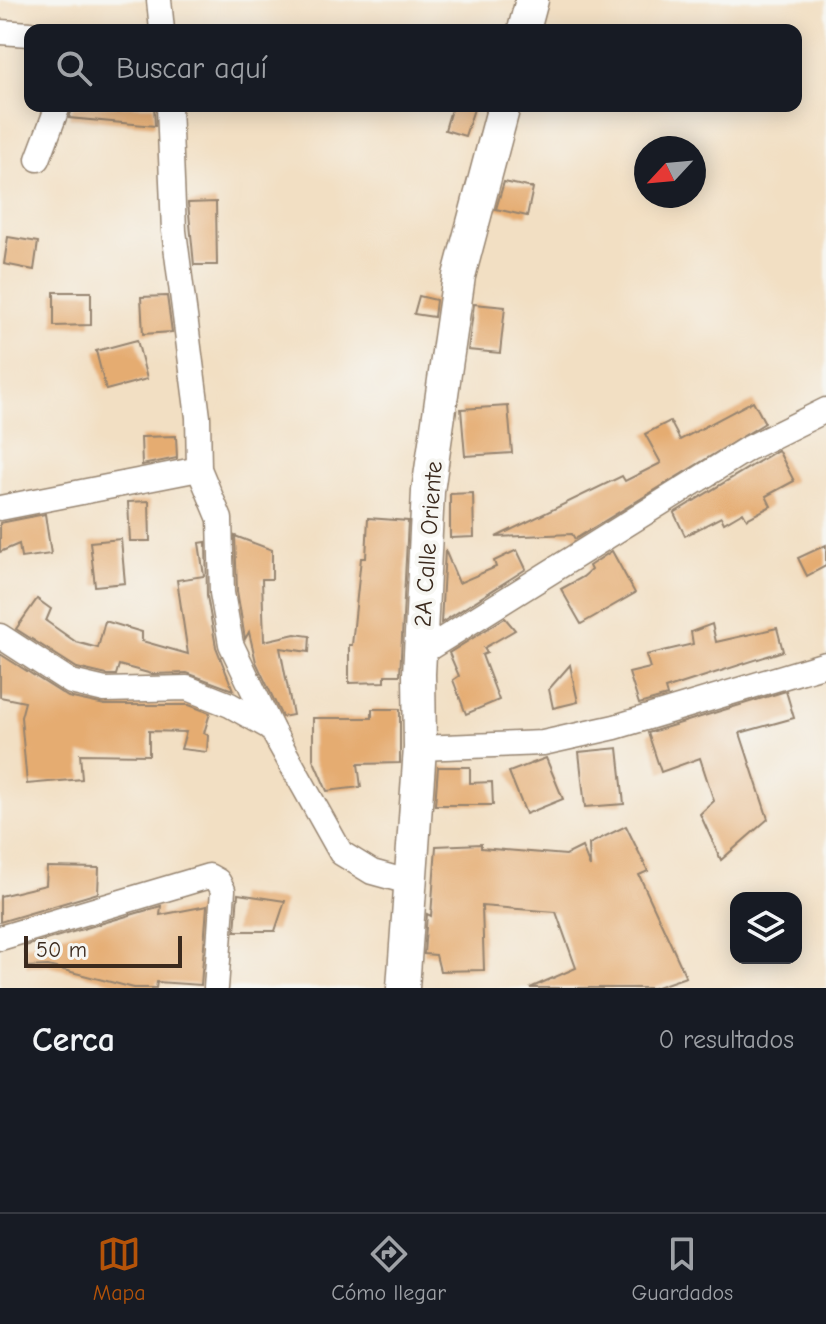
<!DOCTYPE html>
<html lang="es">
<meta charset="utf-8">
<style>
body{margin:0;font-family:"Comic Neue",sans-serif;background:#242831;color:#f1f3f6}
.controls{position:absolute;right:24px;bottom:24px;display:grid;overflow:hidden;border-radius:16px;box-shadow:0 4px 20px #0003}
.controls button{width:72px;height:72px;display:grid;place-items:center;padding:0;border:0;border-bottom:2px solid #363941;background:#171b24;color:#f1f3f6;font:40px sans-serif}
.compass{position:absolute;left:634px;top:136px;width:72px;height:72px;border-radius:50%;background:#171b24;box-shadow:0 4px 20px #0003;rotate:244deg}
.scale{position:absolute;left:24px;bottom:20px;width:158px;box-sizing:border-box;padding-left:8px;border:4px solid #3b2a1e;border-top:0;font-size:22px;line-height:28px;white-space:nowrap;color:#3b2a1e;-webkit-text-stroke:6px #f6f6f2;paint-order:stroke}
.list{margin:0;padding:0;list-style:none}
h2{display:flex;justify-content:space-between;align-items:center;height:104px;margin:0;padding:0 32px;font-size:34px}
h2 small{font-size:26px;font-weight:400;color:#9ea1a6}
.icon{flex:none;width:44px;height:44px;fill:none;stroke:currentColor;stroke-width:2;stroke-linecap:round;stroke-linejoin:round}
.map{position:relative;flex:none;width:826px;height:988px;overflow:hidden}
.search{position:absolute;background:#171b24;box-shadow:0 4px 20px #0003;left:24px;right:24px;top:24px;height:88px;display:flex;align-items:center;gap:20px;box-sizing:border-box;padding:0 28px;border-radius:16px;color:#9ea1a6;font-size:30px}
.sheet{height:224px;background:#171b24}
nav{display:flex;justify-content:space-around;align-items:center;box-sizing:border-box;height:112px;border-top:2px solid #363941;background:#171b24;font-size:22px;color:#9ea1a6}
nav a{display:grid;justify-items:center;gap:4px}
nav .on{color:#b45309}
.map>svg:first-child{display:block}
.building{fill:#e5ac71}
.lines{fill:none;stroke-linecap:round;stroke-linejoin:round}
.minor-casing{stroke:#968470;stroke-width:27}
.tertiary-casing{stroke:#968470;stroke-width:35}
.minor{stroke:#fff;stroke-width:24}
.tertiary{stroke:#fff;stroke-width:32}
.labels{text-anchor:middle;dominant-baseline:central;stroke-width:8;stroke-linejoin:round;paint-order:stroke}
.street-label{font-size:24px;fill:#3b2a1e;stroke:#f6f6f2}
</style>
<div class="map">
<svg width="826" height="988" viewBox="0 0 826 988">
<rect width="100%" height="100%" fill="#f6f6f2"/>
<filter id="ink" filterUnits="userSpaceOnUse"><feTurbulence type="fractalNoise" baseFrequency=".0125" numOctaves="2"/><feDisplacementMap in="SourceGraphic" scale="16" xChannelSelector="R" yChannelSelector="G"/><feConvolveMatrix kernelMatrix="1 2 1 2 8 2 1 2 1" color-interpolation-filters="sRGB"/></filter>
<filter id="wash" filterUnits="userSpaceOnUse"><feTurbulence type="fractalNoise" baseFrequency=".006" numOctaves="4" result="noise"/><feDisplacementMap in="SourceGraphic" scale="32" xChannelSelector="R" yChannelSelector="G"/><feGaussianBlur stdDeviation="1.8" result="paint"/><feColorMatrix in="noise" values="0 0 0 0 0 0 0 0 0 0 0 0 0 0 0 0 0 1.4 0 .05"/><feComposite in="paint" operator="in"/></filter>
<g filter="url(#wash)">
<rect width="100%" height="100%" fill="#f2dfc3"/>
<g id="blocks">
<g class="building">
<polygon points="73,106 154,106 155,126 69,118"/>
<polygon points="452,106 475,106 465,136 445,130"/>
<polygon points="504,182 533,188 527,216 496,209"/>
<polygon points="216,202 217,265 194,265 188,203"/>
<polygon points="8,237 38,242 34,270 4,264"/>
<polygon points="54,292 91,292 91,325 54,326"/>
<polygon points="167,296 172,332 143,334 141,297"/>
<polygon points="419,296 436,300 434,317 414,314"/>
<polygon points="474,304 505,307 500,353 468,350"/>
<polygon points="137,340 147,379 106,390 96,351"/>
<polygon points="753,401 765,423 575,539 572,534 496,537 622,476 625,481 661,463 645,434 670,421 680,440"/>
<polygon points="508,406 512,453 465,456 461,409"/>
<polygon points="176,436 177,458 142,465 141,437"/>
<polygon points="778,450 794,481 766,496 771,506 747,519 743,512 724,523 721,517 685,536 674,513"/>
<polygon points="473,493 474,537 450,538 450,494"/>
<polygon points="149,501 150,541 130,541 128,502"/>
<polygon points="45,514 51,554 21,558 19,544 0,552 0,523"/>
<polygon points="368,518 408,521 400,675 385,675 385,682 349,683 349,645 352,645 361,558 366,558"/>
<polygon points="235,536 272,550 272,579 262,579 264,641 295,634 310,636 309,652 280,648 293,715 282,717 256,662 249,632 245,639 237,591"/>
<polygon points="121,539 125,583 95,586 90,542"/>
<polygon points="206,542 207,596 216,647 233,690 187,673 152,674 119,665 116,675 107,675 77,668 16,629 37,599 51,609 46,621 76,642 98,648 105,621 142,632 142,641 188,654 177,580 204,576 199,543"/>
<polygon points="826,545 826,566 807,576 798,558"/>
<polygon points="445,550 459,583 496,567 494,561 517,550 526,569 441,623"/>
<polygon points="612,551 635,593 581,624 561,589 583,577 591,570 589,566"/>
<polygon points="505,618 515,630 484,648 487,653 482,655 499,700 466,714 453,680 459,676 449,653"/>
<polygon points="712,624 716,642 777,628 783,651 665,689 667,696 639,704 629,673 650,668 646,655 693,644 691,632"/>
<polygon points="0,654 68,697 105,705 189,705 210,713 204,733 208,735 207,752 181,749 186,732 149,731 149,755 80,754 82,779 27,784 21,717 25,702 0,697"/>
<polygon points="570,665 578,702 553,708 549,689"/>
<polygon points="786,691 794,718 740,733 768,819 721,860 700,814 714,801 700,758 661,772 648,733"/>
<polygon points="372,709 400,709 400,763 358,764 361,787 327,791 313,759 313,718 372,718"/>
<polygon points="618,748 624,804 585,807 579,752"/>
<polygon points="546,758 563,799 526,814 509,772"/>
<polygon points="438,767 470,767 470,783 492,782 493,805 435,805"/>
<polygon points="626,826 648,871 639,875 686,977 654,988 530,988 576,968 556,912 482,906 484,970 440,971 436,955 424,954 427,914 431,916 436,846 481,844 481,848 566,855 582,847 590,867 589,844"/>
<polygon points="47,867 99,868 98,893 0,922 0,896 46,885"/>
<polygon points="238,894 285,901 275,931 235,931"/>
<polygon points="161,906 160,915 207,906 201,985 157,982 156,988 134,988 48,966 27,967 25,946"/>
</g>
</g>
</g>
<g filter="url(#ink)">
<use href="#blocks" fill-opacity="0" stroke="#968470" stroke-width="2"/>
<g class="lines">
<g class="minor-casing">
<g id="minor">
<polyline points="159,0 162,30"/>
<polyline points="0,32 30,34"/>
<polyline points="169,106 174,231 198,417 199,469 220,519 222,593 231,644 271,728 341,853 372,872 412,883"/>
<polyline points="38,159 58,106"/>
<polyline points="0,508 199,469"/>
<polyline points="0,636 71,682 105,690 187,688 230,705 271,728"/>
<polyline points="421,653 747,449 826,410"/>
<polyline points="420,748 543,743 615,727 826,664"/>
<polyline points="0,938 209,876 218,881 223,890 216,988"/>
</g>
</g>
<g class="tertiary-casing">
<g id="tertiary">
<polyline points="524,30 532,0"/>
<polyline points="403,988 420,748 419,674 428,491 459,276 504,106"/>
</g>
</g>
<use href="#minor" class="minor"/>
<use href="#tertiary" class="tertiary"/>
</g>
</g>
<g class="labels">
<g class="street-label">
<text transform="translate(428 544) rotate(-86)">2A Calle Oriente</text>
</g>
</g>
</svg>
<div class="controls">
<button><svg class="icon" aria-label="layers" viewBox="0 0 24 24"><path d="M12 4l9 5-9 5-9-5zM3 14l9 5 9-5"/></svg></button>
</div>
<svg class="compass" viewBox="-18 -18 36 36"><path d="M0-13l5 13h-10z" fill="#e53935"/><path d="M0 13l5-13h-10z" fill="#9ea1a6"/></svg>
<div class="scale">50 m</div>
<div class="search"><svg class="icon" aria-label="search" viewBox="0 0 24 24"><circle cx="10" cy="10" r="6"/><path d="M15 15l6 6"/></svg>Buscar aquí</div>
</div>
<section class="sheet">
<h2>Cerca<small>0 resultados</small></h2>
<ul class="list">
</ul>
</section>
<nav>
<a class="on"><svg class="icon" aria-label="map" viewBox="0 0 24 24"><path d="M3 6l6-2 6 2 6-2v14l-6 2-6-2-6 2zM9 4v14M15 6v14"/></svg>Mapa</a>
<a><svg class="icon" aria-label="directions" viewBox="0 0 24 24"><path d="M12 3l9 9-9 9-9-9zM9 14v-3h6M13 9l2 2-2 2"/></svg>Cómo llegar</a>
<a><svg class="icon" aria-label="saved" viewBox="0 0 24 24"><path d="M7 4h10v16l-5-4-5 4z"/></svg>Guardados</a>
</nav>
